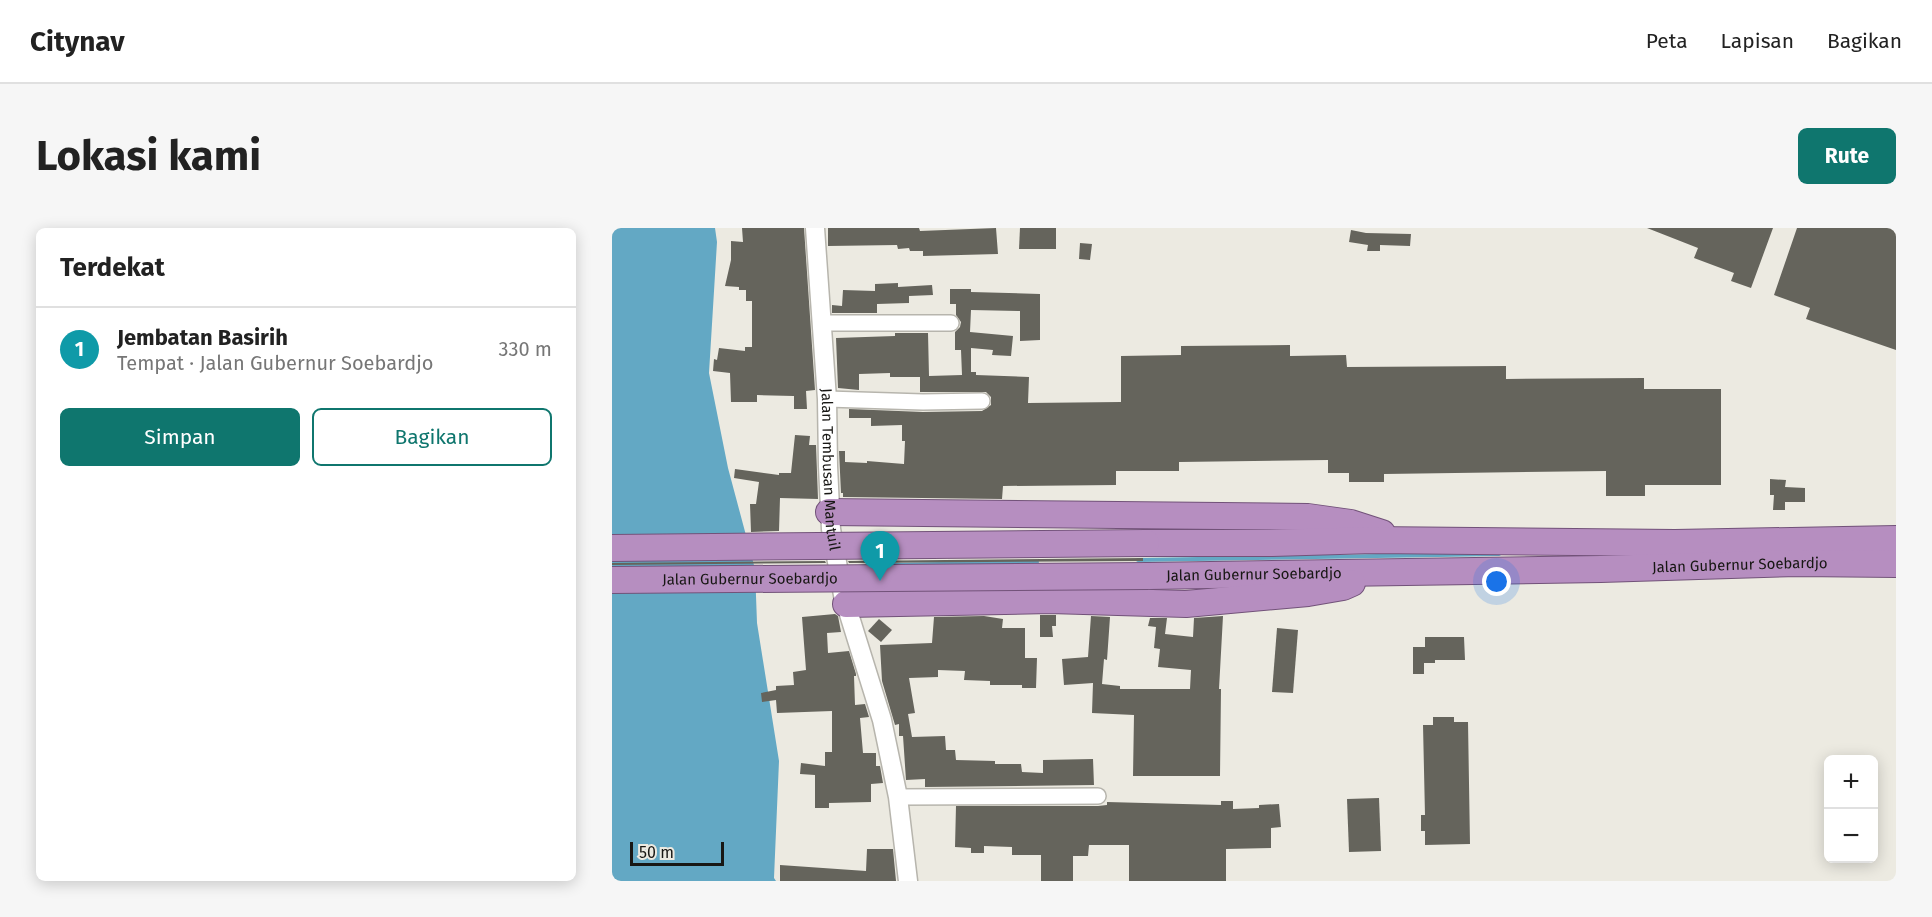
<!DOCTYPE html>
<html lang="id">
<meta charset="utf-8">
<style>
body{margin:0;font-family:"Fira Sans",sans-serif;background:#f6f6f6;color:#222}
.controls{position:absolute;right:18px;bottom:18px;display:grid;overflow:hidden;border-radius:9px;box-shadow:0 3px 15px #0003}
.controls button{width:54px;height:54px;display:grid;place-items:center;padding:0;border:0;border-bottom:2px solid #e0e0e0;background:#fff;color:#222;font:30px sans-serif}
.scale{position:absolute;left:18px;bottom:15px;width:94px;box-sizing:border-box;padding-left:6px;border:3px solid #181714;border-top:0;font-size:16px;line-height:21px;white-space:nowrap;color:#181714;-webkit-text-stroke:4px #eceae1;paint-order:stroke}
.you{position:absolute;left:885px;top:354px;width:21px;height:21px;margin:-15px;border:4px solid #fff;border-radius:50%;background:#1a73e8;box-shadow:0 0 0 9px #1a73e833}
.badge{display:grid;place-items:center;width:39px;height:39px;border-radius:50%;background:#0f766e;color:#fff;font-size:20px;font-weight:700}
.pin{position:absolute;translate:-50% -50px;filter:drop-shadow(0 2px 3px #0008)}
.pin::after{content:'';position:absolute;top:32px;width:21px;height:18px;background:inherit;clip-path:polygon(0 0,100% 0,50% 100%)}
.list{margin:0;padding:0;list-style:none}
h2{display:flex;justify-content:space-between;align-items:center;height:78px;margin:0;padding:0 24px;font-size:26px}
h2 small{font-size:20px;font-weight:400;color:#767676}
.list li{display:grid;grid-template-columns:39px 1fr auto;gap:18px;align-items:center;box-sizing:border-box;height:84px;padding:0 24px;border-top:2px solid #e0e0e0}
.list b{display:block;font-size:22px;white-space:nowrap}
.list p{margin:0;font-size:20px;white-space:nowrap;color:#767676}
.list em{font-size:20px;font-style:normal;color:#767676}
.actions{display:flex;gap:12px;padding:18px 24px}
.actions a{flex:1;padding:14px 0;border:2px solid #0f766e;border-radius:9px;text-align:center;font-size:21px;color:#0f766e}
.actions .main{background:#0f766e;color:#fff}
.map{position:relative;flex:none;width:1284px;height:653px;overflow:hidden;border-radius:9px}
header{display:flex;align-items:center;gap:36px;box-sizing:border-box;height:84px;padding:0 30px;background:#fff;border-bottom:2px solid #e0e0e0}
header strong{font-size:28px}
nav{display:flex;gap:33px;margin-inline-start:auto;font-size:21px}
.intro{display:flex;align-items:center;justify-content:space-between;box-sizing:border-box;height:144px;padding:0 36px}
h1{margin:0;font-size:42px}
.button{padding:15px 27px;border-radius:9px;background:#0f766e;color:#fff;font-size:21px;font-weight:700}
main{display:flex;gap:36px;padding:0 36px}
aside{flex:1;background:#fff;border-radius:9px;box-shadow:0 3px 15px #0003}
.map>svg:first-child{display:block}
.water{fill:#63a8c4}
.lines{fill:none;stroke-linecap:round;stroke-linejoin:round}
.stream{stroke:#63a8c4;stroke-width:4}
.building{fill:#65645c}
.minor-casing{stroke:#b7b5ad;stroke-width:18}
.tertiary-casing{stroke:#b7b5ad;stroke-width:21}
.trunk-casing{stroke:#725279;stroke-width:28}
.minor{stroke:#fff;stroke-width:15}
.tertiary{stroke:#fff;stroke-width:18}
.trunk{stroke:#b68ec0;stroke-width:26}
.trunk-bridge-casing{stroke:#725279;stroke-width:28;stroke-linecap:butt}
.trunk-bridge{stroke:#b68ec0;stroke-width:26}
.labels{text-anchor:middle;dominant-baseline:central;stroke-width:5;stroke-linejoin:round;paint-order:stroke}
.street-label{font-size:15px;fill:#181714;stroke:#eceae1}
</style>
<header>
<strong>Citynav</strong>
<nav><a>Peta</a><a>Lapisan</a><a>Bagikan</a></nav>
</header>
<div class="intro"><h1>Lokasi kami</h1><a class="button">Rute</a></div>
<main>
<aside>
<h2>Terdekat<small></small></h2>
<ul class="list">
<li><span class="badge" style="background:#0f9aa8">1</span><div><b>Jembatan Basirih</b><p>Tempat · Jalan Gubernur Soebardjo</p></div><em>330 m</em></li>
</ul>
<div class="actions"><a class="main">Simpan</a><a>Bagikan</a></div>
</aside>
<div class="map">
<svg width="1284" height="653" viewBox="0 0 1284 653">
<rect width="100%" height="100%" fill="#eceae1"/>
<polygon class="water" points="0,0 103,0 105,14 97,145 116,240 143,341 145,395 167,533 162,650 164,653 0,653"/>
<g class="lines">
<g class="stream">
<polyline points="526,332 887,326"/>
<polyline points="274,337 425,334"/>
</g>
</g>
<g class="building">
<polygon points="130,0 192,0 203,162 194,163 195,181 182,181 182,168 145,167 145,174 119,174 118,145 101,143 102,131 105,132 107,120 133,123 133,119 140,119 140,73 134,73 134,62 127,62 127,59 113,58 119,32 119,13 131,14"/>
<polygon points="216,0 307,0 308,3 384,0 386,26 311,28 311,23 298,23 297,20 286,21 285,17 216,18"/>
<polygon points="408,0 444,0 444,21 407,21"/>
<polygon points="1035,0 1161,0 1139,60 1119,53 1122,45 1082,30 1086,20"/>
<polygon points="1185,0 1284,0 1284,122 1194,91 1198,80 1162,67"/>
<polygon points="739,2 754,5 799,6 798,18 768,17 768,23 755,23 756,17 737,14"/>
<polygon points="468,15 480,16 478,32 467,31"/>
<polygon points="286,55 286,59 320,57 321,67 297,68 297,75 265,76 265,85 220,85 220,77 230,78 231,62 263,63 263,56"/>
<polygon points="338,61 359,61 359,64 428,66 428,112 408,113 408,83 359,82 358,104 401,108 399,128 380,127 381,122 359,120 359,144 364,144 364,147 417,149 416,175 509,174 509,128 569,127 569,118 678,117 678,128 734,127 735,139 894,138 894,151 1032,150 1032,161 1109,161 1109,257 1033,257 1033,268 994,268 994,243 772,246 772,254 737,254 737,245 716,245 716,232 567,234 567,243 504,243 504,257 391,258 390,271 231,269 231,265 229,265 227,223 233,223 233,234 255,235 255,233 292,236 293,213 290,213 290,197 259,198 259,190 237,190 237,181 311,184 370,183 379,177 379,169 374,164 308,164 308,149 278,149 278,145 247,146 247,162 226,160 224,110 283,108 283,105 316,105 317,148 350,147 349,122 343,122 343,104 348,99 349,94 344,87 344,76 338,76"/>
<polygon points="183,207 198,208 197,217 204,217 206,271 168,270 167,303 139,304 138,276 144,276 147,254 122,250 123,241 167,247 167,245 179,245"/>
<polygon points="1158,251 1174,252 1173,259 1193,260 1193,274 1173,274 1173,282 1161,282 1162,267 1158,267"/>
<polygon points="531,330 531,333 237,335 236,333"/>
<polygon points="213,333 214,335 0,337 0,335"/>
<polygon points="223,386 226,388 229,404 215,405 216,425 237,423 244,446 244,448 242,448 243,477 253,476 257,489 248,490 251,525 264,525 264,538 268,538 271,555 259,556 259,574 217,575 217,580 203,580 203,547 188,546 189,535 213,538 213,524 220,524 220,483 165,485 164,472 150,474 149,465 164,462 164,458 182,457 181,444 194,442 190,389"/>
<polygon points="428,387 444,387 444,398 440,398 441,409 428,409"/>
<polygon points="372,388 391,391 390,400 413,400 413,430 425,430 424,460 410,460 410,457 378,457 378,453 352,452 353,443 326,442 326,449 297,450 303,485 296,486 300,509 333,508 334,522 343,522 344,532 383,533 383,536 409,536 410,544 431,545 431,532 481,531 482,557 313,559 313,551 294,552 291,508 287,508 287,496 283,497 270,453 268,417 320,415 322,389"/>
<polygon points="479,388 498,389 495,432 492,431 490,456 508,458 508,461 578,461 579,442 546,439 548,421 542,420 544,399 536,398 538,390 555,390 553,406 581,409 582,390 611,388 607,461 609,461 608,548 521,548 522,487 480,485 481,455 452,457 450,431 476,429"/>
<polygon points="267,391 280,402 269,414 256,403"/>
<polygon points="665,400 686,402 681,465 660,464"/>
<polygon points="813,409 852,409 853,432 823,432 823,435 812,435 812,446 801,446 801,419 813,419"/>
<polygon points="821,489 842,489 842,494 856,494 858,616 813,617 813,603 809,603 809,587 813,587 811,497 821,497"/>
<polygon points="767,570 769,623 737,624 735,571"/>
<polygon points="609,573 621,573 621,581 647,580 647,577 667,576 669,599 659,600 659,620 614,621 614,653 517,653 517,617 477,617 476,628 461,628 461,653 429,653 429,627 400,627 400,619 372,618 372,625 359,625 359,620 343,619 344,578 486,578 495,577 495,574 609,577"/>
<polygon points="255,621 281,621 284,653 168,653 168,637 254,643"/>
</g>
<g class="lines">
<g class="minor-casing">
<g id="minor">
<polyline points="210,95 339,95"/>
<polyline points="215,171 311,174 370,173"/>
<polyline points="286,569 486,568"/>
</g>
</g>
<g class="tertiary-casing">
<g id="tertiary">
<path id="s1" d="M203 0 215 171 216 238 219 301 231 367 270 492 286 569 296 653"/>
</g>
</g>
<g class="trunk-casing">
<g id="trunk">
<polyline points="217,284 696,289 739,295 770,305"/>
<polyline points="534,315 660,315 761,312 1063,315 1284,311"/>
<path id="s2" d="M536 348 989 341 1186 335 1284 336"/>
<polyline points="234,376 438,372 574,376 696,365 731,359 740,355"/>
</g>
</g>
<use href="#minor" class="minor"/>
<use href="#tertiary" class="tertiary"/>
<use href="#trunk" class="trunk"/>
<g class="trunk-bridge-casing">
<g id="trunk-bridge">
<polyline points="0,320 534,315"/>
<path id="s3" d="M0 352 536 348"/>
</g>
</g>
<use href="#trunk-bridge" class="trunk-bridge"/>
</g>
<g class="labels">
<g class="street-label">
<text stroke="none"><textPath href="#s1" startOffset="242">Jalan Tembusan Mantuil</textPath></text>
<text stroke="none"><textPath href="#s2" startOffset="592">Jalan Gubernur Soebardjo</textPath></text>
<text stroke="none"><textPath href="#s2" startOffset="106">Jalan Gubernur Soebardjo</textPath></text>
<text stroke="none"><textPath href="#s3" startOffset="138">Jalan Gubernur Soebardjo</textPath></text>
</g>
</g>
</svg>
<div class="controls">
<button>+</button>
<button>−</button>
</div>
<div class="scale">50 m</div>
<div class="you"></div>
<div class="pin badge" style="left:268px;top:353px;background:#0f9aa8">1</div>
</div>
</main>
